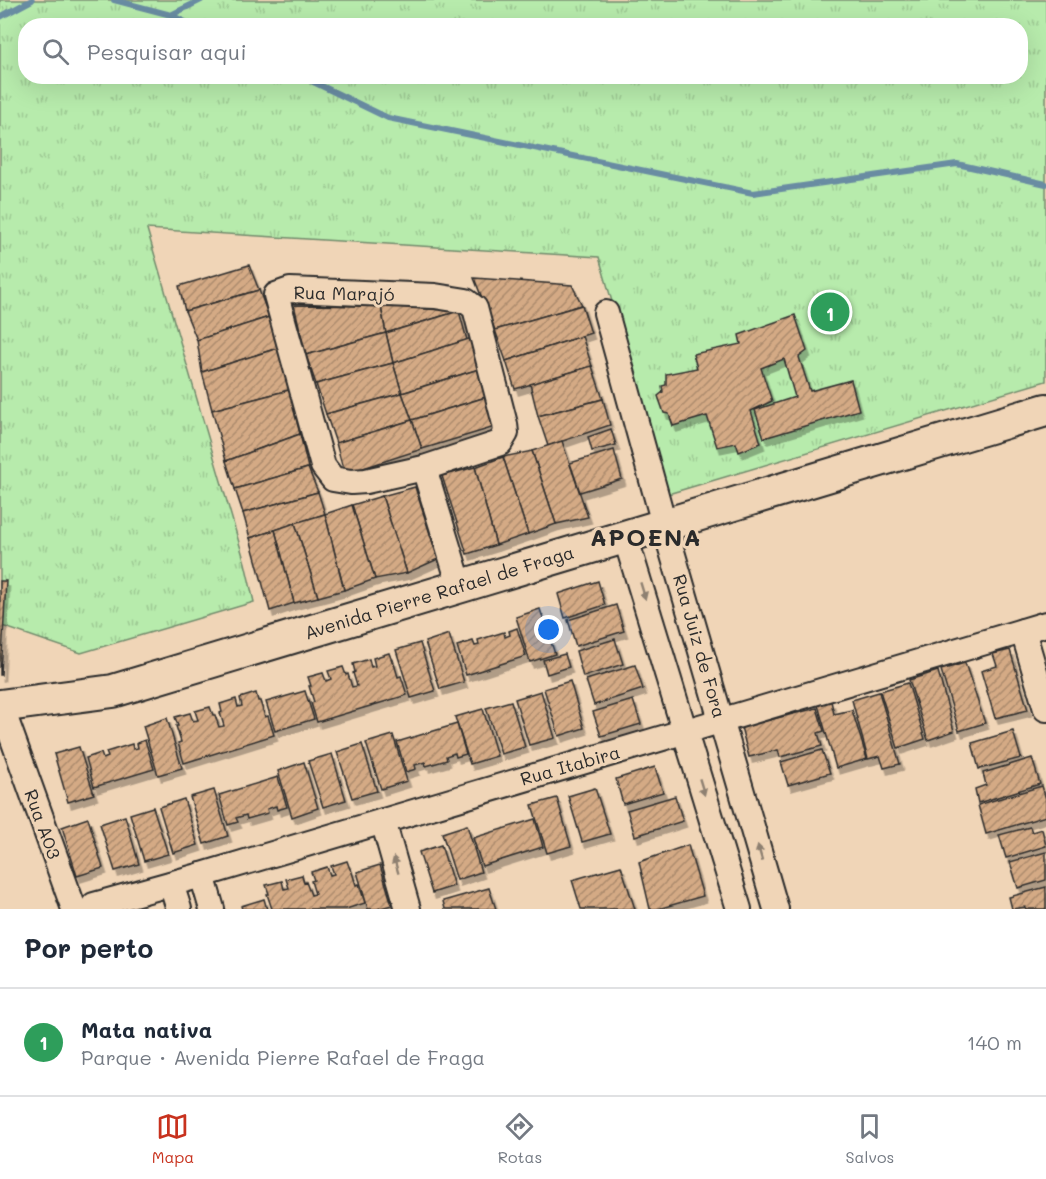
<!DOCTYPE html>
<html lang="pt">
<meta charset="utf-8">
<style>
body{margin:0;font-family:Mali,sans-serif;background:#f2f2f3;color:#1f2937}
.you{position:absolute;left:549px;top:630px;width:21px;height:21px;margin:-15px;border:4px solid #fff;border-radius:50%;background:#1a73e8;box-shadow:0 0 0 9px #1a73e833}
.badge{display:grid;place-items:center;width:39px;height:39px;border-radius:50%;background:#c8321e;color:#fff;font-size:20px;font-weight:700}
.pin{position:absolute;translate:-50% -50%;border:3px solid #fff;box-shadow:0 2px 6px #0006}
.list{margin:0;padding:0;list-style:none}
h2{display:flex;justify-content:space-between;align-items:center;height:78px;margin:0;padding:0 24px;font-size:26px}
h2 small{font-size:20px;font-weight:400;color:#747a83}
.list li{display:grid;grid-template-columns:39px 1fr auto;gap:18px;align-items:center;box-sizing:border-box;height:108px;padding:0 24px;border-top:2px solid #e0e1e3}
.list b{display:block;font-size:22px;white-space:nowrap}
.list p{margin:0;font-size:20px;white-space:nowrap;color:#747a83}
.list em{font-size:20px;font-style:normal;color:#747a83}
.icon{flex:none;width:33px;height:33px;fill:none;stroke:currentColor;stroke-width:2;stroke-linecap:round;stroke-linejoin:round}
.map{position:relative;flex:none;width:1046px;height:909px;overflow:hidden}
.search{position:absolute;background:#fff;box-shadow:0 6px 24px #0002;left:18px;right:18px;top:18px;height:66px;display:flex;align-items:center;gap:15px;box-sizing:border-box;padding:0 21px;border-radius:24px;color:#747a83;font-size:22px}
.sheet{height:186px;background:#fff}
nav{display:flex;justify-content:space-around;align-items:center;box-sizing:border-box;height:84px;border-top:2px solid #e0e1e3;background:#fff;font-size:16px;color:#747a83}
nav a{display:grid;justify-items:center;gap:3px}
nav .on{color:#c8321e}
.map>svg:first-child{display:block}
.grass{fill:url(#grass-tufts);stroke:#718b6c;stroke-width:1.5;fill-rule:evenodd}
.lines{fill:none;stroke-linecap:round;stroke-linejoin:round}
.stream{stroke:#698ca2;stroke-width:6}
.building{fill:url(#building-hatch);stroke:#2b2b2b;stroke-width:1.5;filter:url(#shadow)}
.minor-casing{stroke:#2b2b2b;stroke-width:28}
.tertiary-casing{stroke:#2b2b2b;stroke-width:36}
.minor{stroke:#f0d5b7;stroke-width:24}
.tertiary{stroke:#f0d5b7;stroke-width:32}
.oneway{fill:#8e8071}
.labels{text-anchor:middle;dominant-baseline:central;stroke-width:6;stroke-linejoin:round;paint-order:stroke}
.street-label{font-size:18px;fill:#2b2b2b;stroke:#f0d5b7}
.district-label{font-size:24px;font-weight:bold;letter-spacing:1.5px;fill:#2b2b2b;stroke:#f0d5b7}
</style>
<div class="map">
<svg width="1046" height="909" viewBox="0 0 1046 909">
<defs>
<pattern id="grass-tufts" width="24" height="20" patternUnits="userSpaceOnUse" patternTransform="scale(1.5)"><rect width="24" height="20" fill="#b7ebac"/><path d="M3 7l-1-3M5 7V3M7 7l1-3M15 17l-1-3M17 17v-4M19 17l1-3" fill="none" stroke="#9eca94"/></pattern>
<pattern id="building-hatch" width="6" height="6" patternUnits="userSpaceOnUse" patternTransform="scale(1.5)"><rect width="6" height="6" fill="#d4aa85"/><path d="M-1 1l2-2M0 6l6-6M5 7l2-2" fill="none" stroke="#ac8b6d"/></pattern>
<filter id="shadow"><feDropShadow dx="3.5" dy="6" stdDeviation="0" flood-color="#0004"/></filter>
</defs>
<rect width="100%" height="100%" fill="#f0d5b7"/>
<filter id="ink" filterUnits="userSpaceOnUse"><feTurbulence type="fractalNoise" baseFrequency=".0167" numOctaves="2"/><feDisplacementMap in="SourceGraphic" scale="12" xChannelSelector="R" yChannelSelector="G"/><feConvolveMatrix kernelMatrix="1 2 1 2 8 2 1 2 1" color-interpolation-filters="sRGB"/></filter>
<g filter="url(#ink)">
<path class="grass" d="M0 0H1046V381L668 494 599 257 147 229 245 563 254 602 81 653 2 626 0 592ZM26 26H1020V76H26Z"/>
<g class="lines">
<g class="stream">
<polyline points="114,0 171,15 193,26"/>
<polyline points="171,15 201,0"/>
<polyline points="0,17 32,0"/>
<polyline points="301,76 388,118 753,193 957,164 1046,184"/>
</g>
</g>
<g class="building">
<polygon points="249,265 259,290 185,311 179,286"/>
<polygon points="474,278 572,285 582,305 495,330"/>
<polygon points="259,290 269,317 197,340 185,311"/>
<polygon points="294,305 381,306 386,333 306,355"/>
<polygon points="582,305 591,333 506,361 495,330"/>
<polygon points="381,306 459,311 386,333"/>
<polygon points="459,311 467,340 393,363 386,333"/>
<polygon points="795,315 807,351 799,357 810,391 851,380 859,410 764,438 755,410 795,397 784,359 761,368 772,401 751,411 761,443 739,452 736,443 717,447 707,416 673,426 669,414 664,413 658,396 663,392 662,386 666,385 666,374 697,368 693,354 741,344 739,335"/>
<polygon points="269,317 278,348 202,372 197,340"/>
<polygon points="386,333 393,363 316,384 306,355"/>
<polygon points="582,336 592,366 515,389 506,361"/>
<polygon points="472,338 479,369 402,393 393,363"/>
<polygon points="278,348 289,390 212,410 202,372"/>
<polygon points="393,363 402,393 326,414 316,384"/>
<polygon points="592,366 603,399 538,416 530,384"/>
<polygon points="479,369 486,397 412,420 402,393"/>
<polygon points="289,390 300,434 226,461 212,410"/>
<polygon points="402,393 412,420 336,443 326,414"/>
<polygon points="486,397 495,427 422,449 412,420"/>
<polygon points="603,399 610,425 548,446 538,416"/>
<polygon points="412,420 422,449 351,472 342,465 336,443"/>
<polygon points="611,429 616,445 592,451 588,437"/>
<polygon points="300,434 308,468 235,489 226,461"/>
<polygon points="562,441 588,517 556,524 532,451"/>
<polygon points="614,450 622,479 580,492 570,463"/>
<polygon points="532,451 556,524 528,534 503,457"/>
<polygon points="503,457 528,534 496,545 475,467"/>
<polygon points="475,467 496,545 467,554 442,476"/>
<polygon points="308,468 318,492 243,513 235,489"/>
<polygon points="415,487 438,559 407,573 382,496"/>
<polygon points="318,492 325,514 250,538 243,513"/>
<polygon points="382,496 407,573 375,579 352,505"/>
<polygon points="352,505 375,579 344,590 325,514"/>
<polygon points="325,514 344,590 318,597 295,523"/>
<polygon points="295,523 318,597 294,603 275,530"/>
<polygon points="275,530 294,603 270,611 250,538"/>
<polygon points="0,581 6,581 1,675 0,675"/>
<polygon points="598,581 605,605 565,618 558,594"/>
<polygon points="616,605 624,631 576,646 568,620"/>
<polygon points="540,609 555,654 530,662 516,617"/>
<polygon points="517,628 526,656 466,675 457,646 473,641 475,646 479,645 478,640 504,632 505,637 510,635 509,631"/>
<polygon points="449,634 464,682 440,689 425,642"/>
<polygon points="615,639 623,664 583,677 576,651"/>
<polygon points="420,643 435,691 411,698 396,650"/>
<polygon points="1010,650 1028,710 995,718 981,671 997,666 993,654"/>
<polygon points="389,653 392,661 393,660 398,677 401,676 407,695 317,722 311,703 314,702 309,686 311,686 308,677 323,673 326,681 331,679 328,671 343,667 346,675 348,674 352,687 357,686 353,673 355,672 353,664 369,659 371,667 375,666 373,658"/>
<polygon points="565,654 569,667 547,674 543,660"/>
<polygon points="965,663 985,723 959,731 941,670"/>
<polygon points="635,665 643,689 594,705 586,680"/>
<polygon points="938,671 954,731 928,740 909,680"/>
<polygon points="570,681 584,728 559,736 544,689"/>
<polygon points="908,683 925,739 898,748 880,691"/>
<polygon points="305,691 314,719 275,731 266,702"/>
<polygon points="541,691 555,738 529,745 515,699"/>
<polygon points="879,692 900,764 884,768 880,756 868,759 852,700"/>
<polygon points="256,693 258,701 260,701 265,717 268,716 274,735 184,763 178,743 181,742 176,726 178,726 175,717 190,713 193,721 198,720 195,711 210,707 213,715 215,715 219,727 224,726 220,713 222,712 220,704 236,699 238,707 242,706 240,698"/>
<polygon points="633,700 641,724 601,736 593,712"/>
<polygon points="511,701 525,747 501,754 486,708"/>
<polygon points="831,701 834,714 852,710 867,759 836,768 818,705"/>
<polygon points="817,708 824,731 818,733 822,746 780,757 778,750 749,757 741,727"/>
<polygon points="483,709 497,756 470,764 455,717"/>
<polygon points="167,718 182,768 158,775 143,726"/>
<polygon points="457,724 466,754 456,757 455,753 446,756 447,760 426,766 425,762 415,765 416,769 406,772 397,742"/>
<polygon points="1013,731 1021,758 979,769 972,743"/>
<polygon points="393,735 407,781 381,789 366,743"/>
<polygon points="145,740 154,769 94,787 86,758 101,753 103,759 108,757 106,752 132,744 133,749 138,748 137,743"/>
<polygon points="362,744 377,791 352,798 337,752"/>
<polygon points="79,747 94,794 68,802 54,754"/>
<polygon points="822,750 830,773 788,785 781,762"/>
<polygon points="332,754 346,800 323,807 308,761"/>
<polygon points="1032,758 1040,784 978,803 975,789 986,785 983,773"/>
<polygon points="304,762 318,808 292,817 278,771"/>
<polygon points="655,767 663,792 623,804 616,779"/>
<polygon points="278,777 287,807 277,810 276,806 267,809 268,813 247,819 246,815 236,818 238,822 228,825 219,795"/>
<polygon points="1042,786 1046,799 1046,816 986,834 978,805"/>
<polygon points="595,788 610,834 582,842 568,796"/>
<polygon points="214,790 228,836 204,844 190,797"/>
<polygon points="675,796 683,821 635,836 627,810"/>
<polygon points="557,798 571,846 547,853 532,805"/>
<polygon points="184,799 198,845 173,853 159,807"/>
<polygon points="153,807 168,854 144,861 130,814"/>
<polygon points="125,816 139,864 115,871 100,824"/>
<polygon points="88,818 103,868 77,876 62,827"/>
<polygon points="535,819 543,847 482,866 473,838"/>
<polygon points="467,825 481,872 457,880 442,833"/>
<polygon points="1030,827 1032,832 1042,829 1046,846 1006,858 999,835"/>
<polygon points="441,845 454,886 432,893 419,852"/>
<polygon points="688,845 703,896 658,909 650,909 639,862"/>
<polygon points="1046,852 1046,880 1018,888 1010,862"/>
<polygon points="347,861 350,869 351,869 356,885 359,884 365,903 346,909 272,909 267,894 269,894 266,885 282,881 284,889 289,888 286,879 302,875 304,883 306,882 311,895 315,894 311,881 314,880 311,872 327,867 330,875 334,874 331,866"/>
<polygon points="380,865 392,905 377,909 368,909 357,872"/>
<polygon points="621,866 635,909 581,909 572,880"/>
<polygon points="1046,887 1046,909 1026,909 1025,907 1012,909 1009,897"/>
<polygon points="489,888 496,909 445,909 443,901"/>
<polygon points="264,899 267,909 242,909 241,906"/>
</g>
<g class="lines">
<g class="minor-casing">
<g id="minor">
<polygon points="290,290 435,296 466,301 475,308 505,424 506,433 500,443 424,468 366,481 351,482 333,479 323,466 276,295"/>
<polyline points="606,313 664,524 776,909"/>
<polyline points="424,468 460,586"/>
<polyline points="625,536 739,909"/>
<polyline points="1023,631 1046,709"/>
<polyline points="1,706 74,909"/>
<polyline points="383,821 408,909"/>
<polyline points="202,875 212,909"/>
<polyline points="171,884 179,909"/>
<polyline points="94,905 202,875 1046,624"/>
</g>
</g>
<g class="tertiary-casing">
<polyline id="tertiary" points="0,706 113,691 1046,410"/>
</g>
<use href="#minor" class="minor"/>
<use href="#tertiary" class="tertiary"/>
</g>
<defs><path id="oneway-solid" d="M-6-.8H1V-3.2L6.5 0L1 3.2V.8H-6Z" transform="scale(1.5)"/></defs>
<g class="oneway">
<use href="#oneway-solid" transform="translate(643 591) rotate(73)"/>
<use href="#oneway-solid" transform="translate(702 787) rotate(73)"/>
<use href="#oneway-solid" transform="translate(760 853) rotate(-106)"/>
<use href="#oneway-solid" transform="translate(396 865) rotate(-106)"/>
</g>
</g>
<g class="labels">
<g class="street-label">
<text transform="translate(344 293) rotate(1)">Rua Marajó</text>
<text transform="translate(439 592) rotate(-17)">Avenida Pierre Rafael de Fraga</text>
<text transform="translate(700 646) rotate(74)">Rua Juiz de Fora</text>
<text transform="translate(570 765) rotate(-16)">Rua Itabira</text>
<text transform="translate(43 824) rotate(70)">Rua A03</text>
</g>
<g class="district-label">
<text x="646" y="536">APOENA</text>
</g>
</g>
</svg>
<div class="you"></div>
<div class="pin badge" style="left:830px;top:312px;background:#2e9e5b">1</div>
<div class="search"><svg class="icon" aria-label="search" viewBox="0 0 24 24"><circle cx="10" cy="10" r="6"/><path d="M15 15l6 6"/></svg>Pesquisar aqui</div>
</div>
<section class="sheet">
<h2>Por perto<small></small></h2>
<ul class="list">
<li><span class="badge" style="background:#2e9e5b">1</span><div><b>Mata nativa</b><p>Parque · Avenida Pierre Rafael de Fraga</p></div><em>140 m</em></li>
</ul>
</section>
<nav>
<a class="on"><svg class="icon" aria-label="map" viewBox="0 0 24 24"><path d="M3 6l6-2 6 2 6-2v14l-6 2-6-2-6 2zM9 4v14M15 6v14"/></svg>Mapa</a>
<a><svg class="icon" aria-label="directions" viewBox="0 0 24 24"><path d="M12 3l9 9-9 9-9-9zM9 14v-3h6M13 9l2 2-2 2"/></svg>Rotas</a>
<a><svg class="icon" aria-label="saved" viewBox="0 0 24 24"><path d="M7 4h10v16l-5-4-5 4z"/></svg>Salvos</a>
</nav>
